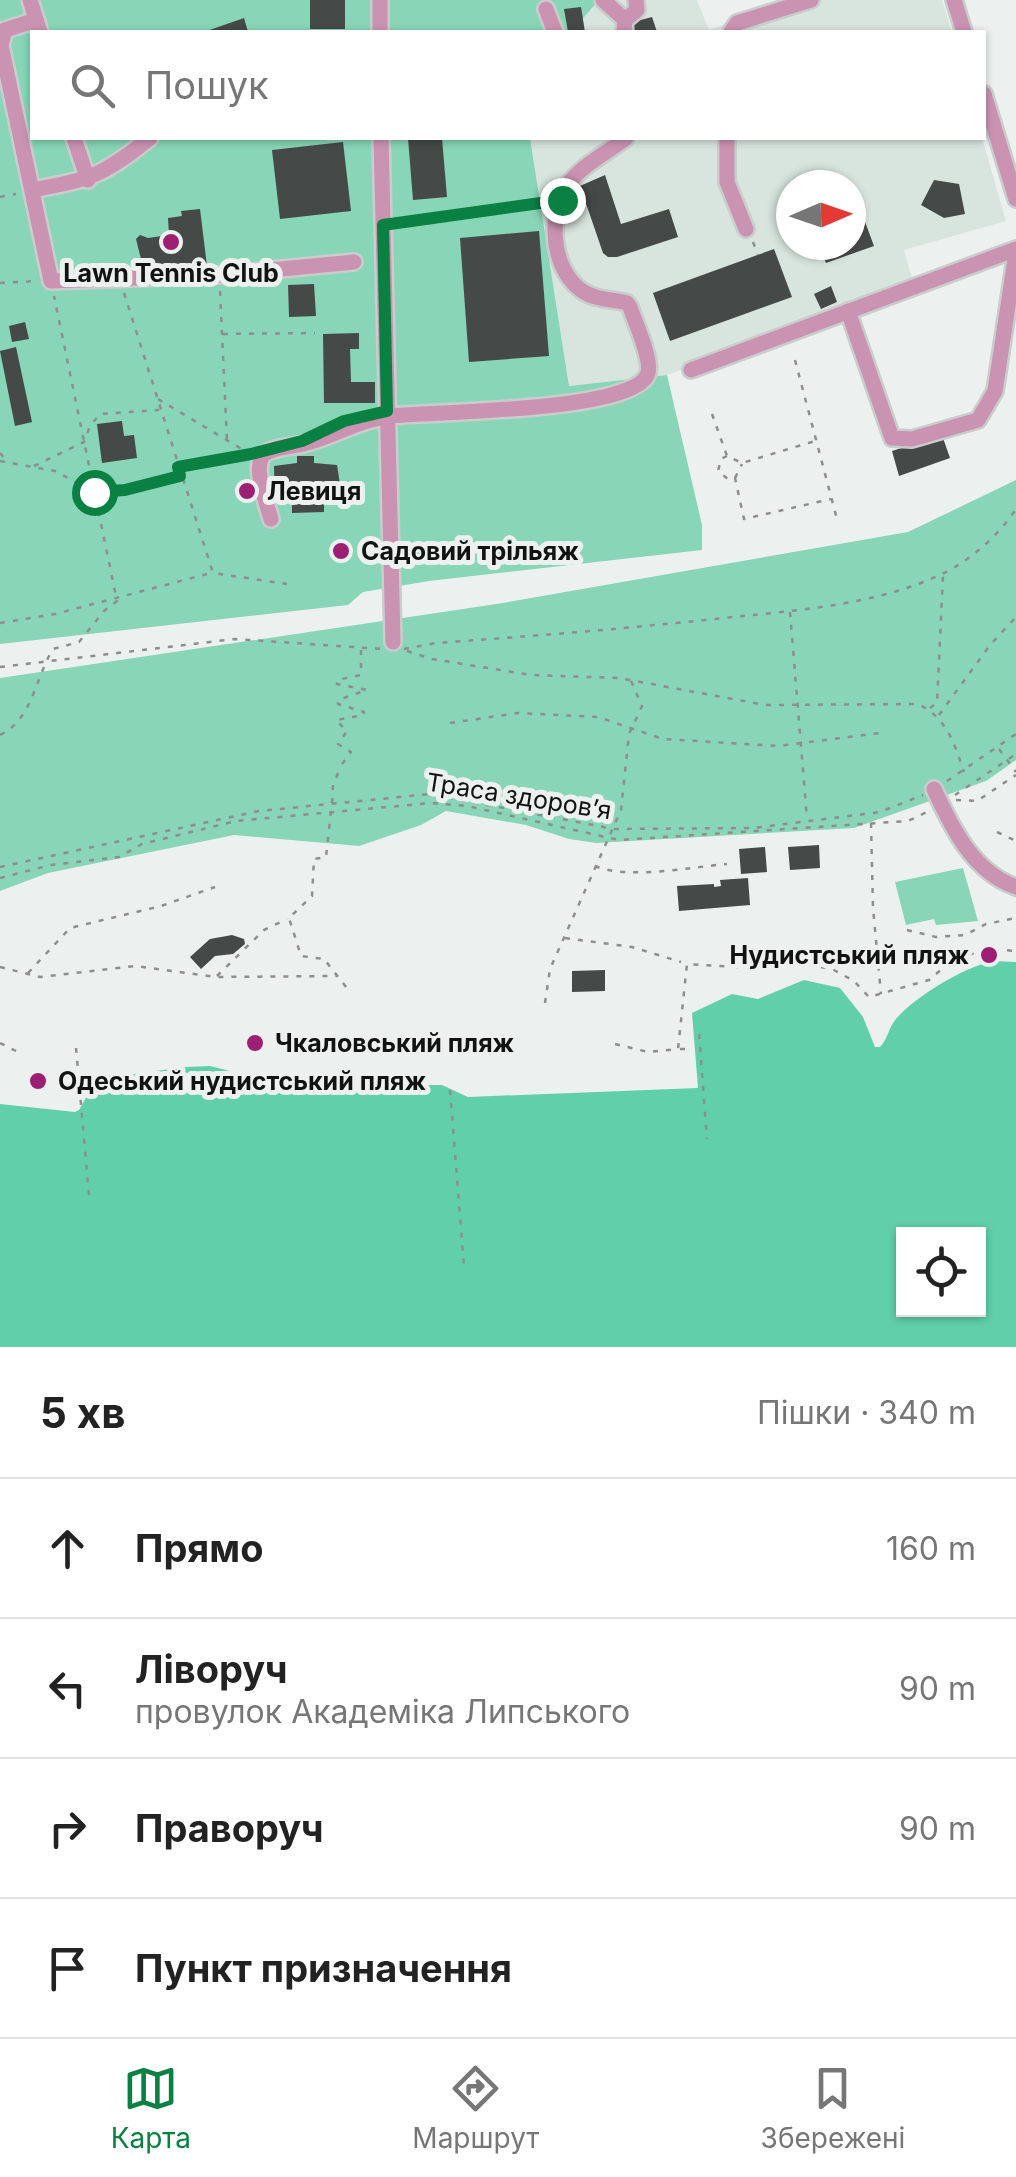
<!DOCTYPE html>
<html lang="uk">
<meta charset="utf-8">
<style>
body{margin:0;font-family:Inter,sans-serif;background:#f2f2f2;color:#222}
.controls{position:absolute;right:30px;bottom:30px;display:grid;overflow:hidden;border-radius:0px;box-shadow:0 2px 8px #0004}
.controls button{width:90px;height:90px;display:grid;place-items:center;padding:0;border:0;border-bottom:2px solid #e0e0e0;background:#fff;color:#222;font:50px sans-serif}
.compass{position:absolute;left:776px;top:170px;width:90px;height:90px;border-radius:50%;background:#fff;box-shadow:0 2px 8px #0004;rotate:88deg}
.stop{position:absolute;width:30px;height:30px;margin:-22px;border:8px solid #0b8043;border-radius:50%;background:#fff}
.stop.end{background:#0b8043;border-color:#fff;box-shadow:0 2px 10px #0008}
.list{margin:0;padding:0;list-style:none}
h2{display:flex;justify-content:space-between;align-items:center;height:130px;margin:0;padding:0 40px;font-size:42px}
h2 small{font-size:32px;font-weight:400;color:#767676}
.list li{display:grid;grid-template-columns:65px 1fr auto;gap:30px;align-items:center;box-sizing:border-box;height:140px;padding:0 40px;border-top:2px solid #e0e0e0}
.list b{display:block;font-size:38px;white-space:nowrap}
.list p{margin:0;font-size:32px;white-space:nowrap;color:#767676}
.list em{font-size:32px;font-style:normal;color:#767676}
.icon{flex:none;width:55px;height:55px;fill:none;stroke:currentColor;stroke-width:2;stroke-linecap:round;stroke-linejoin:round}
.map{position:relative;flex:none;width:1016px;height:1347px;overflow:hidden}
.search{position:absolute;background:#fff;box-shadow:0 2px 8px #0004;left:30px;right:30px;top:30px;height:110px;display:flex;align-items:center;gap:25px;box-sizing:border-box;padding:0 35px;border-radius:0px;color:#767676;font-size:38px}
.sheet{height:690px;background:#fff}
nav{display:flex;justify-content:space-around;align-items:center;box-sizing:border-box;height:140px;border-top:2px solid #e0e0e0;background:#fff;font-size:28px;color:#767676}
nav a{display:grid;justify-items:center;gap:5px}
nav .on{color:#0b8043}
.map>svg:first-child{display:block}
.built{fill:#d8e5df;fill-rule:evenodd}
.green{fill:#88d5b8}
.water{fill:#61d0aa;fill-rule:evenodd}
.building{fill:#454947}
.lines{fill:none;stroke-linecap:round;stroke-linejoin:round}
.minor-casing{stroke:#c9cdcc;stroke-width:20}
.path{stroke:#8c8f8e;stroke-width:2.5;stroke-dasharray:5 8;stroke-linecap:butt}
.minor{stroke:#cb93b2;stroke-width:15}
.route{stroke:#0b8043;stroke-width:12}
.poi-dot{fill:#9d1f74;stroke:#ecf1ef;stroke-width:4}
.labels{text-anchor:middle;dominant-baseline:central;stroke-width:10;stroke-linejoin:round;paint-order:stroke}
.poi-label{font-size:25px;font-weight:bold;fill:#111212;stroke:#ecf1ef;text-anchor:start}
.street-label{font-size:25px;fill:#111212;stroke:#ecf1ef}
</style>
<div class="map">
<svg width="1016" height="1347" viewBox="0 0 1016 1347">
<rect width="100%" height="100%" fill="#ecf1ef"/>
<g class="built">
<polygon points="599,0 697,0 709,30 790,0 942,0 952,32 571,32"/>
<path d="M530 138H982L1006 221 904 250 914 286 667 375 569 386ZM791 185H851V245H791Z"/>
</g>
<g class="green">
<polygon points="0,0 599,0 571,32 32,32 32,138 530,138 569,386 667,375 702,525 702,550 429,581 363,592 348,605 0,644"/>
<polygon points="1016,480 1016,760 986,781 854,828 596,843 569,839 526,825 446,811 421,825 359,846 234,835 48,873 0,891 0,678 503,603 908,532"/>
<polygon points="963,868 978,921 936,925 934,919 906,925 895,882"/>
</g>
<path class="water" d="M994 961 1016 962V1347H0V1104L75 1112 79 1110 92 1087 111 1077 186 1067 210 1066 254 1077 332 1085H442L468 1097 698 1088 692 1013 732 994 758 999 804 980 840 988 863 1017 875 1047H880C888 1039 888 1028 896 1019 913 998 967 965 994 961ZM904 1234H978V1310H904Z"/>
<g class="building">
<rect x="310" y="0" width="35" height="29"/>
<polygon points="581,7 585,32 568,32 564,9"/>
<polygon points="652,17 657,32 635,32 633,22"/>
<polygon points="244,18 248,32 204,32"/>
<polygon points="408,138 442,138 447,197 413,200"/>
<polygon points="343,142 351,211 280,219 272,150"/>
<polygon points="605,175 621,224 669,209 678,237 617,257 608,257 603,253 580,186"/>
<polygon points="934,180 959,184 965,214 944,218 921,205"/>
<polygon points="200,209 207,266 144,271 136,239 140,235 148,238 169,235 168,218 182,216 181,211"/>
<polygon points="864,219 874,246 826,263 819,245 851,245 851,224"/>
<polygon points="539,231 549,356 469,362 460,238"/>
<polygon points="774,249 792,297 670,341 653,293"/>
<polygon points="314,284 316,316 289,317 288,285"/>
<polygon points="831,286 837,302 821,309 814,294"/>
<polygon points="25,322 29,339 12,342 9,326"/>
<polygon points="359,333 359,349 350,349 351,382 375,382 375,403 324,403 323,334"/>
<polygon points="16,347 32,422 15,426 0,351"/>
<polygon points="122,421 124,436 134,435 137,458 102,463 97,424"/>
<polygon points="942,435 950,458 899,476 892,451"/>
<polygon points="297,456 314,456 314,463 337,465 341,491 338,491 338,501 324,501 324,512 292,513 292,502 275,502 274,466 297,463"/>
<polygon points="819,845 820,868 790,870 788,847"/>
<polygon points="765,847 767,872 741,874 739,849"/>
<polygon points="748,878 750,905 679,911 677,886 714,884 714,887 721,886 720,880"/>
<polygon points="232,935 244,939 245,944 233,954 215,956 201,969 190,957 210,939"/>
<polygon points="605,970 605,991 572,992 572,971"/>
</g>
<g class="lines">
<g class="minor-casing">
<g id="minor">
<polyline points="30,0 40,32"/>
<polyline points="603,0 625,20"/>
<polyline points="954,0 964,32"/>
<polyline points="546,9 555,32"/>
<polyline points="36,20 5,30 1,45 51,281 219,275 354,262"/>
<polyline points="380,32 380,0"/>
<polyline points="624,32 625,20 637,10 636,0"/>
<polyline points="731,32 737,23 811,0"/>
<polyline points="984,94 1016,199"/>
<polyline points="74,138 88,180"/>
<polyline points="381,138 393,642"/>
<polyline points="727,138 727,182 746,229"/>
<path d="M32 190C92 179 102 176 150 138"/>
<polyline points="848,311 892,438 912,439 978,420 995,391 1016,253"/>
<polyline points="691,370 1016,249"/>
<path d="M271 519C267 504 255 474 261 459 265 447 292 447 303 444 332 437 359 420 390 416 430 411 636 413 648 373 652 359 635 322 630 307L627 303C612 299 594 300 581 290 548 266 547 204 575 176 589 161 610 151 626 138"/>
<path d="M934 789C952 828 973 872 1016 887"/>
</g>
</g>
<g class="path">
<polyline points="0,197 16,194"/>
<polyline points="399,223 545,203"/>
<polyline points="753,242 758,255"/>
<polyline points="0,283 38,281"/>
<polyline points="220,291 227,440"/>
<polyline points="124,293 213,573 287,584"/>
<polyline points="223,334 315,333"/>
<polyline points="795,360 838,523"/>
<polyline points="158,399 250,454"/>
<polyline points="712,414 727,456 742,463 815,441"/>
<polyline points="0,453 8,462"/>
<polyline points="727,456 721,459 718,471 729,480 735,478 744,519 831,499"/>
<polyline points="0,461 55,471 94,492 125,490 179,476"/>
<polyline points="34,466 84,442 90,426 100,414 159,410"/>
<polyline points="178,467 247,455"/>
<polyline points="735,478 742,464"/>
<polyline points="790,612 807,819"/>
<polyline points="0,623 55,614 211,573"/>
<path d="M404 649 436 643C535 636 634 628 733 617 801 610 879 604 942 574 971 560 998 536 1016 509"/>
<path d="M407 651 432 659 531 675 619 678 765 705 918 704C947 718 954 743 964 772"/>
<polyline points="0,667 235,639 382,649"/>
<polyline points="930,708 937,703 943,575"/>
<polyline points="939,715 990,645 1016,617"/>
<polyline points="450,723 518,713 598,717 663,739 778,746 880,733"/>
<path d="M0 735C33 719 35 678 53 649L79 642 104 611 117 601 54 296"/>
<polyline points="999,749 1016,772"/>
<polyline points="342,764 351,752 338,744 347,731 336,720 364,715 364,712 338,704 338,700 367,690 337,684 337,680 361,675 361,649"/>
<polyline points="947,781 1016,734"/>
<polyline points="955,795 1016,754"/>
<polyline points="956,800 977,801 1016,775"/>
<polyline points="332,803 333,785 341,766"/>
<polyline points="331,811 326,857 314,859 312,896 289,918 301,956 324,959 350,992"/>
<polyline points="871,823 873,908 881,994"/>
<polyline points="997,832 1016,841"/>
<path d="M595 866C628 880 691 867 727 864"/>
<polyline points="0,867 259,811 430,794 614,829 753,828 880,812 923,795"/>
<polyline points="0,878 51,865 119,857 142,844 236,821 431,803 467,806 619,840 908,821 927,812"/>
<polyline points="907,930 936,937 965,935 986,924 1016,918"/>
<polyline points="565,938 632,947 681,962"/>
<polyline points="0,967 40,977 135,966 216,977 337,976"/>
<polyline points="28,973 70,928 161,906 215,887"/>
<polyline points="217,976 264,930 287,919"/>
<polyline points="545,1003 550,969 621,810 629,734 642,706 631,681"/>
<polyline points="699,1034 707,1139"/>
<polyline points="0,1043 16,1051"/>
<polyline points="615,1044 648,1052 678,1049 687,964 751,968 772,959 832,969 854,981 869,997 929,980 955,958 991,949 1016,951"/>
<polyline points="76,1048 89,1195"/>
<polyline points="680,1049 689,1049"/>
<polyline points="450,1090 464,1266"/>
</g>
<use href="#minor" class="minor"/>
</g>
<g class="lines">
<polyline class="route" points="94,492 125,490 180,476 178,467 251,454 302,441 344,421 387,411 383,225 562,200"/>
</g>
<g class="poi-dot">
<circle cx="171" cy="242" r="10"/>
<circle cx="247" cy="491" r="10"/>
<circle cx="341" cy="551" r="10"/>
<circle cx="989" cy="955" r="10"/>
<circle cx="255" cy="1043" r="10"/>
<circle cx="38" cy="1081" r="10"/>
</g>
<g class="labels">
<g class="poi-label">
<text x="171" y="273" text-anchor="middle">Lawn Tennis Club</text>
<text x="267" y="491">Левиця</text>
<text x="361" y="551">Садовий трільяж</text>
<text x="969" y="955" text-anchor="end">Нудистський пляж</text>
<text x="275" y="1043">Чкаловський пляж</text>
<text x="58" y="1081">Одеський нудистський пляж</text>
</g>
<g class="street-label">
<text transform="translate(519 796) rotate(9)">Траса здоров’я</text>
</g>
</g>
</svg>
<div class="controls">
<button><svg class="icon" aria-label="locate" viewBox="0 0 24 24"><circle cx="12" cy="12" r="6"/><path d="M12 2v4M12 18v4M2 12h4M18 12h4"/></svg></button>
</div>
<svg class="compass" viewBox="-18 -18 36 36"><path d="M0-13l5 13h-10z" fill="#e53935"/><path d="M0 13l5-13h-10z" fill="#767676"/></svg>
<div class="stop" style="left:94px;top:492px"></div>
<div class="stop end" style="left:562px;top:200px"></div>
<div class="search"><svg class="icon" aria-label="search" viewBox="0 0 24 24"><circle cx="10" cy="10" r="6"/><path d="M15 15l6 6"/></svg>Пошук</div>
</div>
<section class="sheet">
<h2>5 хв<small>Пішки · 340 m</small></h2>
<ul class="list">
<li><svg class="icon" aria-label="ahead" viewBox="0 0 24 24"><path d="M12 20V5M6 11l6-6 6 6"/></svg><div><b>Прямо</b></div><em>160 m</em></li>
<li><svg class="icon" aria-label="left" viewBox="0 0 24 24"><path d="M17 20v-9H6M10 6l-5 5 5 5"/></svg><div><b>Ліворуч</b><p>провулок Академіка Липського</p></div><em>90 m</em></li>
<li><svg class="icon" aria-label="right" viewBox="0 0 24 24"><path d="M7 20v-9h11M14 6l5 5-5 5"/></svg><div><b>Праворуч</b></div><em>90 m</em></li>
<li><svg class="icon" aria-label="arrive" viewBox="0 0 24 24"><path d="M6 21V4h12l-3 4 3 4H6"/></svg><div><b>Пункт призначення</b></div></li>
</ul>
</section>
<nav>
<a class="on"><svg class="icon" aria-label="map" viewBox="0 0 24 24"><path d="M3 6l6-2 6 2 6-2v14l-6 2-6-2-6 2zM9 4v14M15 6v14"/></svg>Карта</a>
<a><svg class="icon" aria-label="directions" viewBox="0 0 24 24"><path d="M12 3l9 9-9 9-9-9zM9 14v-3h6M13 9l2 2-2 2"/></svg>Маршрут</a>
<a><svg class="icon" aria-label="saved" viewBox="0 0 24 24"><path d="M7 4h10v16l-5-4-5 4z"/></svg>Збережені</a>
</nav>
